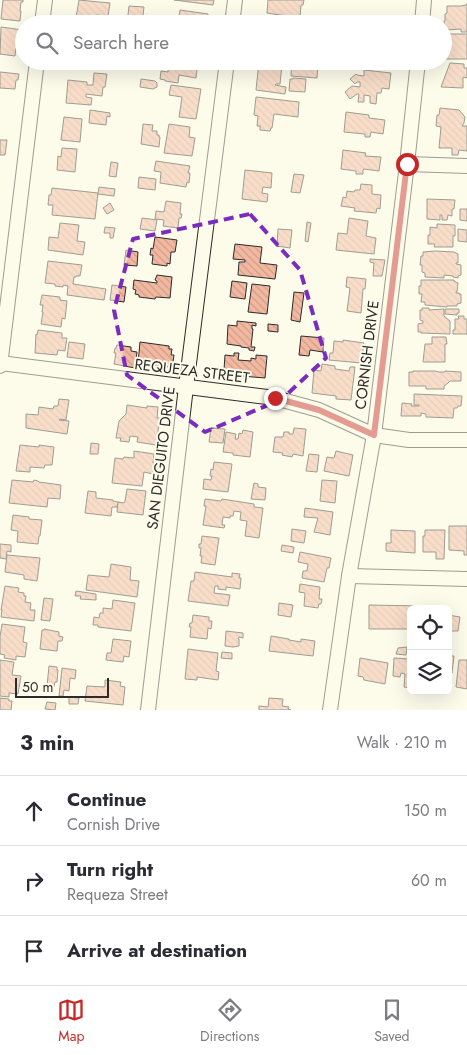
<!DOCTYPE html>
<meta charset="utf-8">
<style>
body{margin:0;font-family:Jost,sans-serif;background:#f7f7f7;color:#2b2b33}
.controls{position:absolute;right:15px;bottom:15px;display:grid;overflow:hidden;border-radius:8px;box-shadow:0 5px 20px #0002}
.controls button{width:45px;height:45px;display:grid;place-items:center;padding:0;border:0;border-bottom:1px solid #e1e1e2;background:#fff;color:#2b2b33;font:25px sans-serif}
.scale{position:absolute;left:15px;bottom:12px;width:94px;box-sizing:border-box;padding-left:5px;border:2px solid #2b2b2b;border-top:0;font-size:14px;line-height:18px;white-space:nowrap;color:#2b2b2b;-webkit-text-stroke:4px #fdfbea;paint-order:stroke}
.stop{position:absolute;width:15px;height:15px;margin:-11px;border:4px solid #c62828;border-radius:50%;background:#fff}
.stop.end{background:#c62828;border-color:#fff;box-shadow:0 1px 5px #0008}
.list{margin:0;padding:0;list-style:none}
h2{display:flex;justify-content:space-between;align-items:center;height:65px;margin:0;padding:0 20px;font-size:21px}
h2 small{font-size:16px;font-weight:400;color:#7c7c81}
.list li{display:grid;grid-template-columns:32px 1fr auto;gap:15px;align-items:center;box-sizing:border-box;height:70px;padding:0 20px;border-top:1px solid #e1e1e2}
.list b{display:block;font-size:19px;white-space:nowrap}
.list p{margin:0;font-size:16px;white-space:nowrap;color:#7c7c81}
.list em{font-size:16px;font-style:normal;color:#7c7c81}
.icon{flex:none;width:28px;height:28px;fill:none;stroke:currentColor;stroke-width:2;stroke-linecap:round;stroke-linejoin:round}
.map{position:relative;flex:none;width:467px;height:710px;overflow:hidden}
.search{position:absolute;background:#fff;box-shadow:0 5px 20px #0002;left:15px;right:15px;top:15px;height:55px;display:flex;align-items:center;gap:12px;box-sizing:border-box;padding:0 18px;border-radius:28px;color:#7c7c81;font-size:19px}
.sheet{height:275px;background:#fff}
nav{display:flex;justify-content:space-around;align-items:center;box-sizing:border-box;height:70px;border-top:1px solid #e1e1e2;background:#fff;font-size:14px;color:#7c7c81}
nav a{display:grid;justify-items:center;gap:2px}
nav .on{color:#c62828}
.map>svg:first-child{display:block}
.building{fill:url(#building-back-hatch);stroke:#2b2b2b}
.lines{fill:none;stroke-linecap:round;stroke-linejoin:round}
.minor-casing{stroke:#2b2b2b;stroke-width:16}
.minor{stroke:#fdfbea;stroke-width:14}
.route{stroke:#c62828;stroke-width:6}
.marked{fill:none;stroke:#7b2cbf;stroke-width:4;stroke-dasharray:10 6;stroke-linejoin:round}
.labels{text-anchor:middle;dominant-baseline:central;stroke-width:4;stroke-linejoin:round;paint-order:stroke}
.street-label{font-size:15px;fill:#2b2b2b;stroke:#fdfbea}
</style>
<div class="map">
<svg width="467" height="710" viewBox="0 0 467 710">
<defs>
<pattern id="building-back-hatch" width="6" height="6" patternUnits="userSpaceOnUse" patternTransform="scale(1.25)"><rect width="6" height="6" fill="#f2b8a0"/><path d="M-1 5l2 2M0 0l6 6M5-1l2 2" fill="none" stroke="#d09e8a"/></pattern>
</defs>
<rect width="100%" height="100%" fill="#fdfbea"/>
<g class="building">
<polygon points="3,0 23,0 23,2 21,2 20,11 21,11 20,21 1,19"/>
<polygon points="79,0 110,3 108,16 97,15 96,24 75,24"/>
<polygon points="174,0 214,0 213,5"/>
<polygon points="268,0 304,0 303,5 301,5 300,18 267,13"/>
<polygon points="466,4 467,4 467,32 461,32 461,29 446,30 444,29 444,21 445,21 445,14 447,13 447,6 461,6 466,5"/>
<polygon points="129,6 144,7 142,24 127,24"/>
<polygon points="180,10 208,14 207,24 178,24"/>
<polygon points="1,27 23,30 21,48 16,48 15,56 0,54"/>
<rect x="443" y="34" width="24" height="25"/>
<polygon points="70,61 90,61 89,67 69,64"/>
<polygon points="181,61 198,61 196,78 179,75 178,83 165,81 165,80 160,79 161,71 168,72 169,65 180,66"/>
<polygon points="292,61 318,63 317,78 291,76"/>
<polygon points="347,61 391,61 391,63 388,63 388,68 347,63"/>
<polygon points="259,62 282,65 280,84 276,84 275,85 286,87 285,94 256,90"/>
<polygon points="450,63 464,64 464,68 467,68 467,78 463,77 463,88 441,87"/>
<polygon points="364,70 391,73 389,89 382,88 381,93 377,93 376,104 370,103 370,96 364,95 364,102 358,102 359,94 357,94 350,99 345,92 352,86 360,87 360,82 357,82 355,84 350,79 356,74 357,75 364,76"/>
<polygon points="0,72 19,74 18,80 16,80 15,89 0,88"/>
<polygon points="94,73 107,74 105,87 103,87 102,96 86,94 86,97 92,98 91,105 66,103 68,80 87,82 87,85 93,85"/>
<polygon points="293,78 306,79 305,92 289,91 290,79 293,79"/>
<polygon points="141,79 155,81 157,83 157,87 153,89 140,87"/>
<polygon points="171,85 201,89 196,119 179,117 182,97 169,95"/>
<polygon points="256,97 299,102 298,117 274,114 272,128 271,128 270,131 260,130 260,126 257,126 258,116 254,115"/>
<polygon points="440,108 459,110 465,117 464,123 462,126 467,126 467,151 459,150 458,155 452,155 452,148 439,148 441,127 436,126 437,115 439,115"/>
<polygon points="90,110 110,113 110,117 107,116 106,125 89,123"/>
<polygon points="346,112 369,115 369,118 385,120 383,134 371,132 370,137 365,137 365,134 344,132"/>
<polygon points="64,117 82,119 80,142 61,140"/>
<polygon points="143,124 153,125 152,131 157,131 157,135 159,135 159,137 160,137 159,147 141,144"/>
<polygon points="169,124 190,127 189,137 195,138 192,156 164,153"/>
<polygon points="0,140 7,140 5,155 0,155"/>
<polygon points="62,148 77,149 75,172 57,170 58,156 61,157"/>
<polygon points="343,150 366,153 365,156 381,157 379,171 364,169 363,170 363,174 356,174 356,171 341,169"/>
<polygon points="156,161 190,166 188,173 190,173 189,183 187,182 186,187 160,183 161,172 154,171"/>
<polygon points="111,162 118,163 116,177 109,176"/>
<polygon points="245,170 272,173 271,188 263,187 262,193 268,194 267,202 242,199"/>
<polygon points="294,174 304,175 300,193 291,192"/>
<polygon points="139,177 156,179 155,190 138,188"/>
<polygon points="361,184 372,185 372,194 381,195 380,209 377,208 376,213 354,211 355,208 341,206 343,197 346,198 347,191 354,192 355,190 360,190"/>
<polygon points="99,187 115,189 114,196 98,194"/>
<polygon points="52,188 98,193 95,219 52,215 53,205 48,205 49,195 51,195"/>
<polygon points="427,199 455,200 454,209 452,209 452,216 448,215 447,220 442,220 442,215 440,215 440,220 427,219"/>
<polygon points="166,201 181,203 180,214 182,214 181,218 179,218 178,228 163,226 164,220 155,219 156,211 164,212"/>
<polygon points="110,203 114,210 107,214 103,208"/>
<polygon points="460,209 467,209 467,221 460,220"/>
<polygon points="142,218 157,220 155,231 140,229"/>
<polygon points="349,218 368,221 366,236 376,238 374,254 336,250 338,233 347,234"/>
<polygon points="307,222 311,223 308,242 305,241"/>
<polygon points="60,223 79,225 77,241 85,242 83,255 48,250 49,237 58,238"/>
<polygon points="437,224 455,225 455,236 453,236 453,247 434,247 435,244 428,244 428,235 430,235 430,227 437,228"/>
<polygon points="105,227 115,228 113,238 110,238 110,233 104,233"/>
<polygon points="278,229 292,230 290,248 277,246"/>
<polygon points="458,229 467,230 467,242 458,241"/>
<polygon points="155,237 177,240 175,252 171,252 170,264 167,263 167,266 152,264 153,255 150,255 151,248 153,249"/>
<polygon points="235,244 262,247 260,263 277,265 275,279 238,275 239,262 245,262 245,260 233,259"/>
<polygon points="126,250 138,252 137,266 124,265"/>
<polygon points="435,251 454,252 458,254 458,263 456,263 456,264 461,265 461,275 458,276 458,278 453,277 453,276 444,275 444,278 425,277 425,273 422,272 422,265 420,265 421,256 423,256 423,252"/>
<polygon points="370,259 385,260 382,276 373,276 374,263 370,262"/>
<polygon points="48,261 82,265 80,276 76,276 76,277 74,277 73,284 106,289 104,300 67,295 68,286 63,285 63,287 55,286 55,284 45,283"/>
<polygon points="157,275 172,277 170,298 156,297 155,299 139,297 139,295 135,294 136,290 133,289 134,280 157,283 157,281 155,280"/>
<polygon points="347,277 366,279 365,289 363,289 361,313 347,311 350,288 346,287"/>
<polygon points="421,280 454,280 454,281 458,283 457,292 456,292 456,293 459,293 459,294 461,294 461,303 457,304 457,306 447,306 447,307 425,305 425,302 421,302 422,294 419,294 419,286 421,286"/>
<polygon points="232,281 247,283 245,299 230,297"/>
<polygon points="252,284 270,286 267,314 248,312"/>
<polygon points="112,285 126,287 124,302 110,300"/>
<polygon points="294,292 304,293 300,322 291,320"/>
<polygon points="42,295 60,297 60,300 67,301 65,319 62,318 61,327 41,324 43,312 42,312 43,305 40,305"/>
<polygon points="422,308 429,308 429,310 444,309 444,316 450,321 450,334 421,333 421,332 418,332 418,324 423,323 423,321 420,320 420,310 422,310"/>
<polygon points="445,309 459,309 459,313 457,313 457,315 445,314"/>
<polygon points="458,316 464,316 464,319 467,319 467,334 453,334 453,330 455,330 455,319 459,319"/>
<polygon points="237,321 256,323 256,326 252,325 252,329 253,329 251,347 255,347 254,351 249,350 249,348 241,347 241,346 227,344 228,325 237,326"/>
<polygon points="268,324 278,325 278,332 268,331"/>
<polygon points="38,330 62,333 62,338 67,338 65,351 58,350 57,355 35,353 36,334 37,335"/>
<polygon points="301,336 324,338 323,352 310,350 309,356 299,355"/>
<polygon points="432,337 446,337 447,344 445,344 445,362 423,362 425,344 432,344"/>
<polygon points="343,340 364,343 361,363 329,360 330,353 333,353 334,341 343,342"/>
<polygon points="69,342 85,344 83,359 67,357"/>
<polygon points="140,342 169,346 169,349 172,349 171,355 174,355 173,362 170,362 170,367 145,365 138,363"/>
<polygon points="117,345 131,347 131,351 137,352 135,368 114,364 116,353 114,353 115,348 116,348"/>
<polygon points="234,353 239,353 238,360 251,361 251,358 256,359 256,355 267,356 265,378 241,376 242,372 224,370 225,355 234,356"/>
<polygon points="322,364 335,366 335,369 349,371 350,367 355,367 351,400 336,399 336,396 312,393 314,370 321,371"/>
<polygon points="413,371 435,371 439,372 445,372 445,371 461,372 461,381 450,381 448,383 444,386 444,389 426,389 426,386 409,386 409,372 413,372"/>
<polygon points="414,394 462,396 461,406 458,406 457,408 454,408 453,418 426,417 426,414 421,413 421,416 401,416 402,403 412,404 411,406 419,406 419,405 414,405"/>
<polygon points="59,399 69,400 66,420 60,419 59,420 69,421 67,434 26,428 26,414 38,415 39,407 53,409 54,406 58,406"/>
<polygon points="127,405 147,408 147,406 158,407 157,418 160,418 156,445 137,442 138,437 130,436 129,442 120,441 121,438 116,438 119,421 126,414"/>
<polygon points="211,428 225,429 223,443 209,442"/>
<polygon points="294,428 306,429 303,456 293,454 292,457 282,455 283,453 273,452 275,437 283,437 284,432 289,432 289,434 293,434"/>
<polygon points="243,430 253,432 250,457 233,455 233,453 223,452 226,432 236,434 235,439 238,439 239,433 242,434"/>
<polygon points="91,443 99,444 98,454 90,454"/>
<polygon points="20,445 39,447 39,445 54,447 52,465 45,465 44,468 30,467 30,472 16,471"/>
<polygon points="134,451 154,454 153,463 154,463 153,474 144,472 142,486 112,483 115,458 123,459 124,457 134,458"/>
<polygon points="336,451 353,455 349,476 324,471 327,457 334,458"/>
<polygon points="309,454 319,455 317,472 306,471"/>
<polygon points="214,462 232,464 228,492 203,489 204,479 211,480 212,476 210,476 211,469 213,470"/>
<polygon points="12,480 33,482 34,480 38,481 39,482 61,485 60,499 48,498 47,507 9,503"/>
<polygon points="322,480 337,481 335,503 320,501"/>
<polygon points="254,483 258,484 258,487 266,488 265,500 251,499"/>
<polygon points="127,489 146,491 143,515 117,512 118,502 124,503 125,501"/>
<polygon points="88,491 96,492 96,498 113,500 113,501 118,502 117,507 112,507 111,516 85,513"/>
<polygon points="205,499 221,501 222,499 254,504 254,507 263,508 259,538 245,536 247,521 240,520 241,512 234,511 233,516 230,516 230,518 223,517 222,525 225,525 224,528 203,525 206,506 204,506"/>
<polygon points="305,508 333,512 330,535 314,532 318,518 304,517"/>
<polygon points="13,515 29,517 29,519 42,520 40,536 39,536 38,544 17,542 18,531 11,530"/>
<polygon points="449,526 467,526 467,555 464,555 464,551 449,550"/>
<polygon points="292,529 306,531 304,543 291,541"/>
<polygon points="391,530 415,531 415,553 386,551 386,543 391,543"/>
<polygon points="425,530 445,530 444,559 436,559 436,552 423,552 423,536 425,536"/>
<polygon points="202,536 219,538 215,565 201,563 202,556 200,556 201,548 199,548 199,544 201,544"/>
<polygon points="0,544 11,545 11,552 7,551 6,559 0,558"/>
<polygon points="282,545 294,547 293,553 281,551"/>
<polygon points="300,552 331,558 329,568 327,568 324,582 302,578 303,571 307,571 308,564 298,562"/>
<polygon points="7,555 40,558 37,581 24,579 24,575 5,572"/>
<polygon points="111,564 131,567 130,580 139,581 137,597 86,590 88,575 109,577"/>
<polygon points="195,572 232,577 232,573 240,574 239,578 241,578 240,589 226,587 226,590 218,589 218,586 215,586 214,593 230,595 228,606 188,601 191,581 194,581"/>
<polygon points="300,584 320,587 319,599 322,599 321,604 319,604 318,608 304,606 305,593 299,592"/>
<polygon points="5,586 19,588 18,592 24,593 24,596 26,596 25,602 31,603 30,610 35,610 34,621 1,617 2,610 1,610"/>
<polygon points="76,591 96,594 96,600 80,599 81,596 75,596"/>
<polygon points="44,598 53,599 50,621 41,620"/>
<polygon points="113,600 135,603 131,631 98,627 98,625 93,625 94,617 99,618 100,613 103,613 103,608 112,609"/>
<polygon points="279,603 293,605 291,617 278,615"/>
<polygon points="369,605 424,606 424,609 411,609 411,629 369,629"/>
<polygon points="193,615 209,617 209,621 212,621 211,629 208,628 207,639 190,637 191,627 189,627 190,623 192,623"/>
<polygon points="448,615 460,617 458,631 448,631"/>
<polygon points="2,624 25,627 23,642 27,643 25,657 16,656 16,660 4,658 5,655 0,654 0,637"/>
<polygon points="44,629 59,632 59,636 63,637 62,641 58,641 57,651 40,649 42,630 44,630"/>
<polygon points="226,631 243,633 243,638 239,637 238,639 239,639 239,646 233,647 225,646"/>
<polygon points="271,636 289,639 289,640 301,642 301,639 315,641 313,656 269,651"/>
<polygon points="113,639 131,641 129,657 124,656 123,662 106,660 107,653 111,653"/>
<polygon points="407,647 406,655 396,654 398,648"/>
<polygon points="188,649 218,653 216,671 219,672 218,680 197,677 197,680 185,679"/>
<polygon points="222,652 232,653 232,659 221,658"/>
<polygon points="448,656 454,656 452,673 448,672"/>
<polygon points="360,658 388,663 385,684 364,680 363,677 358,676"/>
<polygon points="394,658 409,659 409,664 411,664 411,688 404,687 405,674 401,673 400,677 393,676"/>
<polygon points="0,660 14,662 12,675 21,676 18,694 9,693 9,697 0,696"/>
<polygon points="459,660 467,660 467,689 456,687"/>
<polygon points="49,666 57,667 57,670 58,670 57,682 55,682 54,687 47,686"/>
<polygon points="62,668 76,670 75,679 70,678 69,691 64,690 63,696 59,696"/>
<polygon points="105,680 121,682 120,686 125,687 123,705 85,701 87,686 105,687"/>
<polygon points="69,697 79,698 78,704 69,704"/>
<polygon points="0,698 9,699 9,701 12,701 11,710 0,710"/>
<polygon points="269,698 283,699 282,706 289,707 288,709 291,710 259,710 259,706 268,707"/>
<polygon points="47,702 56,703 55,710 45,709"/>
</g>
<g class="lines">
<g class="minor-casing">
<g id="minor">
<polyline points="42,24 45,0"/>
<polyline points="232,24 235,0"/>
<polyline points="422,24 424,0"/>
<polyline points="407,164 467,166"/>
<polyline points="0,363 275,398 319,410 374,435 409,440 467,440"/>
<polyline points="0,366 37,61"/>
<polyline points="349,576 467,579"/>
<polyline points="148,710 186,387 227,61"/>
<polyline points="330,710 349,576 374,435 407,164 418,61"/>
</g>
</g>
<use href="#minor" class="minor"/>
</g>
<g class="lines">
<polyline class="route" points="275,398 319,410 374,435 407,164"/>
</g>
<path d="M0 0H467V710H0ZM250 214 300 270 326 358 282 399 205 432 127 375 114 310 133 239Z" fill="#fdfbea" fill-opacity=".55" fill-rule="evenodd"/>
<path class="marked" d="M250 214 300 270 326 358 282 399 205 432 127 375 114 310 133 239Z"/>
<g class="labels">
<g class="street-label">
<text transform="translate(367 355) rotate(-83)">CORNISH DRIVE</text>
<text transform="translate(192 371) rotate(7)">REQUEZA STREET</text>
<text transform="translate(161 458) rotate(-83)">SAN DIEGUITO DRIVE</text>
</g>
</g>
</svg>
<div class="controls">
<button><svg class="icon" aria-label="locate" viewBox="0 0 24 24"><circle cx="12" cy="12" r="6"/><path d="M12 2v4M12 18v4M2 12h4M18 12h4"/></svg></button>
<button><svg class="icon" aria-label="layers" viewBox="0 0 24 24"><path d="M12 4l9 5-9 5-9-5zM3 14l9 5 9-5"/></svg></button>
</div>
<div class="scale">50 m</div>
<div class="stop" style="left:407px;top:164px"></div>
<div class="stop end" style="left:275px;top:398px"></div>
<div class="search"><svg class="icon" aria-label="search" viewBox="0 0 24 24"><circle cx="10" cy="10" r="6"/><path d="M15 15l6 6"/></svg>Search here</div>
</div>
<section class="sheet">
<h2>3 min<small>Walk · 210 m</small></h2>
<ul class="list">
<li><svg class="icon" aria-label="ahead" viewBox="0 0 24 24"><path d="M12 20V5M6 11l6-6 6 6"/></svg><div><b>Continue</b><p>Cornish Drive</p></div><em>150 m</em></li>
<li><svg class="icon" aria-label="right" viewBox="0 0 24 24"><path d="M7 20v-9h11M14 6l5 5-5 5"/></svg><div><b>Turn right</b><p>Requeza Street</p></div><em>60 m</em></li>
<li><svg class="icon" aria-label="arrive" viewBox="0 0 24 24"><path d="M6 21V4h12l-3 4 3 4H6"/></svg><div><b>Arrive at destination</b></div></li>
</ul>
</section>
<nav>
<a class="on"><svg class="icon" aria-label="map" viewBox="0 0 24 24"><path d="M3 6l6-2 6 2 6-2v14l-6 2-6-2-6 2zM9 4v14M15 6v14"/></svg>Map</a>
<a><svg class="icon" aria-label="directions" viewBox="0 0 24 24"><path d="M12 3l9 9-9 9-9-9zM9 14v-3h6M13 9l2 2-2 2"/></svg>Directions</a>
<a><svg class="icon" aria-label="saved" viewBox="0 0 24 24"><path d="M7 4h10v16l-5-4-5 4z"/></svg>Saved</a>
</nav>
